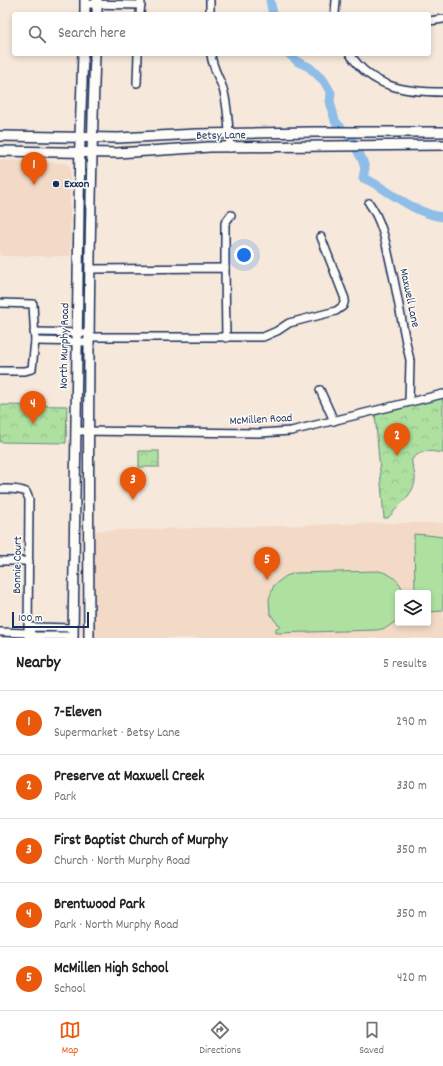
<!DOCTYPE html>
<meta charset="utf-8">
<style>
body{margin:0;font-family:Dekko,sans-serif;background:#f2f2f2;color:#202124}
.controls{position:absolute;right:12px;bottom:12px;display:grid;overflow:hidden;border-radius:4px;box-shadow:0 2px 6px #0003}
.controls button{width:36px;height:36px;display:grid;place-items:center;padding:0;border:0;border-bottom:1px solid #e0e0e0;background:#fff;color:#202124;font:20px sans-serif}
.scale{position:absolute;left:12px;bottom:10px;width:77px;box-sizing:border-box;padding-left:4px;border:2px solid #1b2f5e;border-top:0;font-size:11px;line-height:14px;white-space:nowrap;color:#1b2f5e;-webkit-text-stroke:3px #fdfcf7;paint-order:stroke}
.you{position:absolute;left:244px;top:255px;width:14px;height:14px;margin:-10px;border:3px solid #fff;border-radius:50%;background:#1a73e8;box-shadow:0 0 0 6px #1a73e833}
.badge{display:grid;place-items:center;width:26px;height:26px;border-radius:50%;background:#ea580c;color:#fff;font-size:13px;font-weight:700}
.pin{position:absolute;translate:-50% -33px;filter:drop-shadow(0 1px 2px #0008)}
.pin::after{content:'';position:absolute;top:21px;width:14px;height:12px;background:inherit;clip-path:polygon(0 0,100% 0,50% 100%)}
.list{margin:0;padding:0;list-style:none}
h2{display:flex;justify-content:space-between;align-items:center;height:52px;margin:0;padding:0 16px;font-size:17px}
h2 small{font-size:13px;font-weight:400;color:#757577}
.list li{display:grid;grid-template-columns:26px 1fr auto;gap:12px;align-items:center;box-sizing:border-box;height:64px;padding:0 16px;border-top:1px solid #e0e0e0}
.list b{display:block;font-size:15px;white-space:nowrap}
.list p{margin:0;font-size:13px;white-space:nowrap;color:#757577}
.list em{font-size:13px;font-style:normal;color:#757577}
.icon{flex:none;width:22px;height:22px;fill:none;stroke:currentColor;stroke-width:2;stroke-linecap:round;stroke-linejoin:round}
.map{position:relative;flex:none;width:443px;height:638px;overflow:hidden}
.search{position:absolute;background:#fff;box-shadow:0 2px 6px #0003;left:12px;right:12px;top:12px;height:44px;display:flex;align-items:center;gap:10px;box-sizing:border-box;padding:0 14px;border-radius:4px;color:#757577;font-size:15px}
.sheet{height:372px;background:#fff}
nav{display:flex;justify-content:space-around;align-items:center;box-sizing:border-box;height:56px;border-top:1px solid #e0e0e0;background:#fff;font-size:11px;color:#757577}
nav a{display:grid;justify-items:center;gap:2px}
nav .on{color:#ea580c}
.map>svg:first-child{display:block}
.built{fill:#f2dac6;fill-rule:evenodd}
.park{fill:url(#park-crowns);stroke:#64887f}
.pitch{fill:#aee0a0;stroke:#64887f}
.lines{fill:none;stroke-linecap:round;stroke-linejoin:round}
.river{stroke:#8ebde8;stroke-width:9}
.minor-casing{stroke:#1b2f5e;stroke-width:10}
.major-casing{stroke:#1b2f5e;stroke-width:12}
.minor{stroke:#fdfcf7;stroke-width:7}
.major{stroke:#fdfcf7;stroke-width:9}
.poi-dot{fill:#1b2f5e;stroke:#fdfcf7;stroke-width:1.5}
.labels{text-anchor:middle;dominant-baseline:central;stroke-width:3;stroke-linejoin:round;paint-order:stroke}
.street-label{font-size:12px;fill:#1b2f5e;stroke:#fdfcf7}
.poi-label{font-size:12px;font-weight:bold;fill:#1b2f5e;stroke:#fdfcf7;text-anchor:start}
</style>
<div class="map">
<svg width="443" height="638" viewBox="0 0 443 638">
<defs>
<pattern id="park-crowns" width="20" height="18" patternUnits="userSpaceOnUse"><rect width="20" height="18" fill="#aee0a0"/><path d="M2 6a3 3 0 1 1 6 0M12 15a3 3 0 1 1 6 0" fill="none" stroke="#95c08c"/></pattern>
</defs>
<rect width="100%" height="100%" fill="#f6e8da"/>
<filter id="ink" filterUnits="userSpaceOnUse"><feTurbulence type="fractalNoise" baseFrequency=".025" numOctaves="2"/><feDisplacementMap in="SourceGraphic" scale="8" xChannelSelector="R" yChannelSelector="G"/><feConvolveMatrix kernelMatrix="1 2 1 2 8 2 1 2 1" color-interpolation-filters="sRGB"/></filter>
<g filter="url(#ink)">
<g class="built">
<polygon points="0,160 64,163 70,166 70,256 0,256"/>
<path d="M385 523H443V638H92L90 531ZM398 593H428V623H398Z"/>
</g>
<g class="park">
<path d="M443 397V453C429 451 423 449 412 459 411 467 416 472 415 480 415 493 396 508 388 518H384L375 413Z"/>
<polygon points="0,405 67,406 66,443 0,442"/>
<rect x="139" y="451" width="20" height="16"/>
</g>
<g class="pitch">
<polygon points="414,534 427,535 443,537 443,611 428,612 428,593 415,593"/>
<path d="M379 571C392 574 400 581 404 593H398V620L386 628 377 630 276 633V628L281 627 275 621 270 613 269 599 274 585 286 576 295 573Z"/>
</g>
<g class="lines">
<g class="river">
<polyline points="270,0 273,14"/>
<path d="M289 54 298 62 309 67 324 81 331 93 330 101 335 121 351 139 362 159 365 168 363 178C372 181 378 186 385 190 402 201 423 215 443 217"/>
</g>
<g class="minor-casing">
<g id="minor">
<polyline points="85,4 141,5"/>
<polyline points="140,14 141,0"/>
<polyline points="210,14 210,0"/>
<polyline points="335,14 336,0"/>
<polyline points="429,21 443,19"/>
<path d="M211 54C212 67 219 77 223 89 228 104 229 132 230 148"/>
<path d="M350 54C372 88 406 92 443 92"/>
<polyline points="137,83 138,54"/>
<path d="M369 203C384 224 387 250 393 275 398 299 402 323 407 347L410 360 409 402"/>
<polyline points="225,268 225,223 231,215"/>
<polyline points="90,269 225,268 226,338"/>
<polyline points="0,303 33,304 35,341 32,369 25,371 0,371"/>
<polyline points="34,332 89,333"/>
<polyline points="89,337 263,337 277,331 289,323 336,311 343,306 345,299 321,237"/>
<polyline points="35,341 89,342"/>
<polyline points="320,390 334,421"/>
<polyline points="76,431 260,433 291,431 443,394"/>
<path d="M0 489C9 489 18 488 26 492L29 499 28 638"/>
<polyline points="0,561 24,561 29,562"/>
<polyline points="0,632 28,633 34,636 73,636"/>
<polyline points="28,633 33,627 73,628"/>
</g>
</g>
<g class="major-casing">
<g id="major">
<polyline points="85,14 85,0"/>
<polyline points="97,14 97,0"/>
<polyline points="0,136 118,138 197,134 314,132 443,132"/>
<polyline points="0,151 117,153 210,147 443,145"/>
<polyline points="73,638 80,137 83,54"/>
<path d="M89 638C88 443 88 249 95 54"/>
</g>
</g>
<use href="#minor" class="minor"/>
<use href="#major" class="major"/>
</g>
</g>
<circle class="poi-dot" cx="56" cy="184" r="4"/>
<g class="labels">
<g class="street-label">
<text transform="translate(221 136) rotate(-1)">Betsy Lane</text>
<text transform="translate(409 298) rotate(78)">Maxwell Lane</text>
<text transform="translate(65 346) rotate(-89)">North Murphy Road</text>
<text transform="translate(261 420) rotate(-3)">McMillen Road</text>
<text transform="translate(18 565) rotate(-89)">Bonnie Court</text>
</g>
<g class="poi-label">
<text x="64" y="184">Exxon</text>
</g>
</g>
</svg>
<div class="controls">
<button><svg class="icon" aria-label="layers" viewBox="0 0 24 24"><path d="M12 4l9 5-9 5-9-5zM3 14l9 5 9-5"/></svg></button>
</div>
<div class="scale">100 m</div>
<div class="you"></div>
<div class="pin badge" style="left:34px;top:185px">1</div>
<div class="pin badge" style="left:397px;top:456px">2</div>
<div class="pin badge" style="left:133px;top:500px">3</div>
<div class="pin badge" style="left:33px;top:424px">4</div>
<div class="pin badge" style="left:267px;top:580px">5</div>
<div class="search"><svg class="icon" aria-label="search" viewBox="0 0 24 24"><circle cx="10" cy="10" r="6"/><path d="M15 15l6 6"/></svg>Search here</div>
</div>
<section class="sheet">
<h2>Nearby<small>5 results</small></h2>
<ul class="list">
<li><span class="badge">1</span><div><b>7-Eleven</b><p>Supermarket · Betsy Lane</p></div><em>290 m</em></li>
<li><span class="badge">2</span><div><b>Preserve at Maxwell Creek</b><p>Park</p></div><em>330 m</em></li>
<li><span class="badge">3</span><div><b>First Baptist Church of Murphy</b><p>Church · North Murphy Road</p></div><em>350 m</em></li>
<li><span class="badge">4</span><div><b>Brentwood Park</b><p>Park · North Murphy Road</p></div><em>350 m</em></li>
<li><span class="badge">5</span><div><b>McMillen High School</b><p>School</p></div><em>420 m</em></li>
</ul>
</section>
<nav>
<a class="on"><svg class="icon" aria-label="map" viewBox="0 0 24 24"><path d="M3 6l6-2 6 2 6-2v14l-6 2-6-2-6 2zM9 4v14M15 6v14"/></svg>Map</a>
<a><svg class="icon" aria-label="directions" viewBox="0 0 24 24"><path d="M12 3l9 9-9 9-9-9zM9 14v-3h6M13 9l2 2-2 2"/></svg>Directions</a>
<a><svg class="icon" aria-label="saved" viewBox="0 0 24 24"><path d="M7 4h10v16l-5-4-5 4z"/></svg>Saved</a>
</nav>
